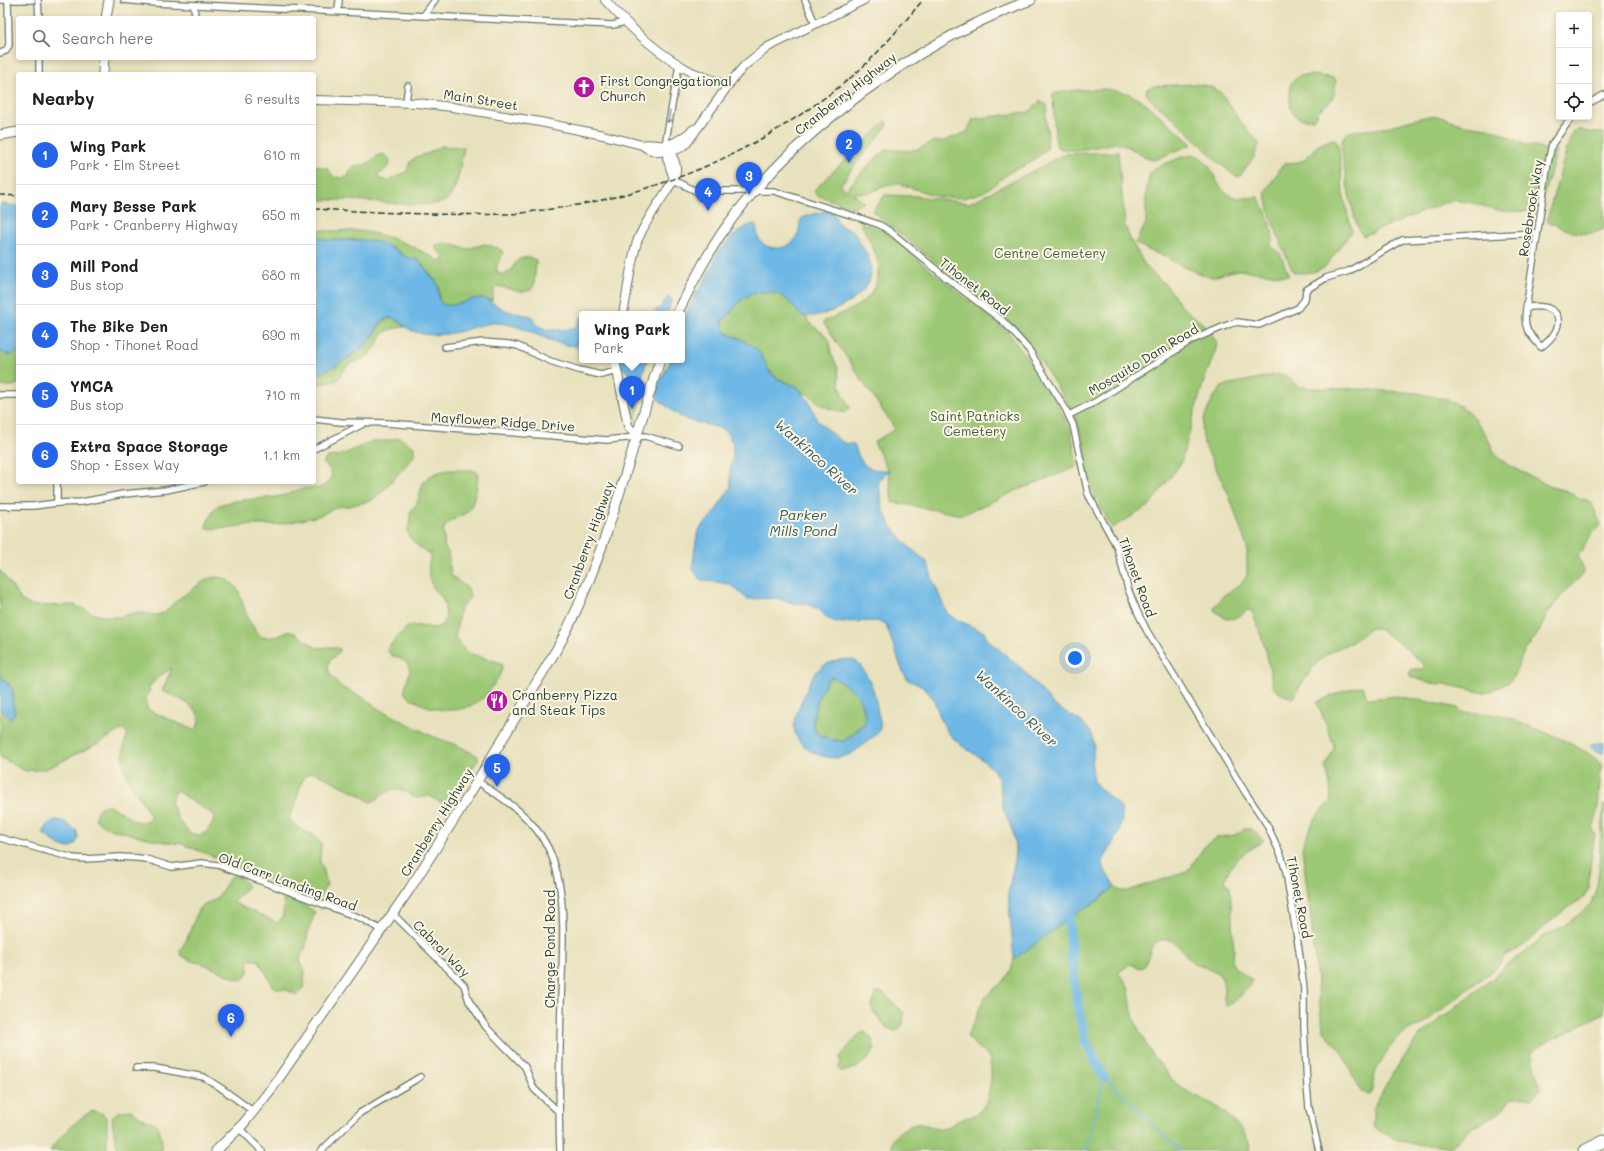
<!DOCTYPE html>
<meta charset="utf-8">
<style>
body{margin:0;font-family:Mali,sans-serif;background:#f2f2f2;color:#202124}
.controls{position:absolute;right:12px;top:12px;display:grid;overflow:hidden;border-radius:4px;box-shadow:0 2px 6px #0003}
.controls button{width:36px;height:36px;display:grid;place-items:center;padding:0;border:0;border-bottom:1px solid #e0e0e0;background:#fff;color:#202124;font:20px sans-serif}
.you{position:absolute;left:1075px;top:658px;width:14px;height:14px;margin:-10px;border:3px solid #fff;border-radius:50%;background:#1a73e8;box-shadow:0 0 0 6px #1a73e833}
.badge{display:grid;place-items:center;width:26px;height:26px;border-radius:50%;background:#2563eb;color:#fff;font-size:13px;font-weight:700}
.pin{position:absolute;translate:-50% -33px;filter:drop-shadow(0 1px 2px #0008)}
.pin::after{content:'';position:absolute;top:21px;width:14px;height:12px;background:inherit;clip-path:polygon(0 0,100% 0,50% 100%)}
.popup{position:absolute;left:579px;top:311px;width:106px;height:52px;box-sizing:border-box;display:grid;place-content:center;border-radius:4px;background:#fff;filter:drop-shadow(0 1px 3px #0005);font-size:13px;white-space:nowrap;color:#757577}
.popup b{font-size:15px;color:#202124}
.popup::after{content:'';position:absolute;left:50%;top:100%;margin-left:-8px;border:8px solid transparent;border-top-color:#fff}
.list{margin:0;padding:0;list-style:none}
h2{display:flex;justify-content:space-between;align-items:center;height:52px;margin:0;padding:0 16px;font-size:17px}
h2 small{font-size:13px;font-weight:400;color:#757577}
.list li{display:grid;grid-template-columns:26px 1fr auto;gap:12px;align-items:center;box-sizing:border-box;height:60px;padding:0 16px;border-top:1px solid #e0e0e0}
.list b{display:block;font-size:15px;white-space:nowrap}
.list p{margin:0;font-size:13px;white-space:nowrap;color:#757577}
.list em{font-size:13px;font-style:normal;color:#757577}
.icon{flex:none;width:22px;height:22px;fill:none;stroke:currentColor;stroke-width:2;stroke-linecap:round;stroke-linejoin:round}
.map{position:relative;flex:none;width:1604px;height:1151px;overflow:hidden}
.search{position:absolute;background:#fff;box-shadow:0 2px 6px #0003;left:16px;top:16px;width:300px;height:44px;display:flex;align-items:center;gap:10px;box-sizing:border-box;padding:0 14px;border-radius:4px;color:#757577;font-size:15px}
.panel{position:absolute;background:#fff;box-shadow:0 2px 6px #0003;left:16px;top:72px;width:300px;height:412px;border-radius:4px}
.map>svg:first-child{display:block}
.green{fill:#9cc774;stroke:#5e8254;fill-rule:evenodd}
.water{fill:#6db8e6;stroke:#467a8d;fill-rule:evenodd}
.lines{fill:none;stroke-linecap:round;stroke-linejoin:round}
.stream{stroke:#6db8e6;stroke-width:1.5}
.river{stroke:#6db8e6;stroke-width:10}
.minor-casing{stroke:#657664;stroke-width:8}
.secondary-casing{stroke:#657664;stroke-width:10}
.primary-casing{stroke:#657664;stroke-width:11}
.motorway-casing{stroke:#657664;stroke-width:13}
.minor{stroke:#fff;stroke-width:5.5}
.secondary{stroke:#fff;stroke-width:8}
.primary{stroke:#fff;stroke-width:9}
.motorway{stroke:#fff;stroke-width:11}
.rail{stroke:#1f3d34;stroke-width:1.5;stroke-dasharray:6 3;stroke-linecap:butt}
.oneway{stroke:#8f9e9a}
.labels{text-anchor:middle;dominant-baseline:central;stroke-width:4;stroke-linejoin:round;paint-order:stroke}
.poi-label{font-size:13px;fill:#1f3d34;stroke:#fcf5e5;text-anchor:start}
.street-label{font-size:13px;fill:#1f3d34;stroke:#fcf5e5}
.park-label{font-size:13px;fill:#3e6044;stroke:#fcf5e5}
.water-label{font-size:14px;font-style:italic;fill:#325c60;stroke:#fcf5e5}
</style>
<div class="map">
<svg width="1604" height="1151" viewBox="0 0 1604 1151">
<rect width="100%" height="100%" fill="#fcf5e5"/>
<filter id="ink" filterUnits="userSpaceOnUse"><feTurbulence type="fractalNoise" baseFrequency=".025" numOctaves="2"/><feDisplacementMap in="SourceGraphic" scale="8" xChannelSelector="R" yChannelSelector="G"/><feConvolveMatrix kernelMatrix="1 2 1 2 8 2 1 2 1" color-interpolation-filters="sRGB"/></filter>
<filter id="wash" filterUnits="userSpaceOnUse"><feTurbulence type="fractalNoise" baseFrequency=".012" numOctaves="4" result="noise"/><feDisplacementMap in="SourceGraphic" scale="16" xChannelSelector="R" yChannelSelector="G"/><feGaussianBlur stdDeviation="0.9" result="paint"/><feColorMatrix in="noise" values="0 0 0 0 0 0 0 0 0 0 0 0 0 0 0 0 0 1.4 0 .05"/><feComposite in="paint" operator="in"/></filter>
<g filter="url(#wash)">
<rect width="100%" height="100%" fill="#e8e1bd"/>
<g class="green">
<path d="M1312 75 1334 78 1336 80C1335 85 1335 94 1332 99 1330 103 1324 106 1320 109 1314 118 1317 121 1304 119 1286 116 1290 97 1291 83L1299 76Z"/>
<polygon points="1196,84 1209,86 1217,90 1223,95 1241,122 1259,143 1254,157 1239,177 1235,176 1219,163 1180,124 1151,100 1146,93 1147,89 1154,86"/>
<path d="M1107 89 1127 93 1141 100 1164 119 1192 144 1155 160C1147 161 1129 145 1117 143 1102 145 1071 155 1057 147L1055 139 1053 94 1076 90Z"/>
<path d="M1040 101 1047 105C1048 110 1045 115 1046 120 1047 130 1049 139 1047 149L1030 163 1010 172 994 185 983 192 964 198 939 197 900 184H889L869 193H852L864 202 854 208 816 195 814 190 886 121 889 124 851 170 840 186 846 190 868 165 887 149C910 152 914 152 934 141L941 142 967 132 973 119 1029 112Z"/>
<path d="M1430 116 1445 118 1464 125 1489 128 1497 131 1526 145 1556 151V153L1539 211 1537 212C1526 210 1514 213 1502 211 1485 208 1468 199 1449 201L1363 236C1353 227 1343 163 1342 148 1342 143 1342 136 1346 134 1353 129 1359 131 1367 130 1388 129 1409 119 1430 116Z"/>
<path d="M1579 129 1588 132 1604 133V229C1600 230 1596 233 1592 233 1578 236 1560 227 1547 221L1551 204 1572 132Z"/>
<path d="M1332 139 1336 140 1339 148 1343 194 1352 231 1325 267C1316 273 1304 274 1293 272L1282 247 1270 214 1265 192 1284 163 1298 162 1304 160 1317 146Z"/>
<path d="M441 146 464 147C461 161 458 193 445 201 431 210 368 200 348 200 337 200 325 200 314 200V164L319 167 327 168 334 177 344 178 349 176V171C356 163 362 167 370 162 376 159 374 156 383 154L389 158 390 165 378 176 377 178 389 181 407 171 410 162 416 157 429 153Z"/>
<polygon points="1118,152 1125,225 1130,239 1146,267 1169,288 1180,305 1202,323 1217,342 1216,349 1203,384 1195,411 1181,463 1149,506 1112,528 1091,488 1085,447 1076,419 1068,404 1035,353 1013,325 872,211 885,195 916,196 969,203 1041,167 1064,154"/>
<path d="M1195 155C1218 163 1212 195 1239 198 1245 199 1251 197 1258 197 1265 207 1273 228 1273 241L1270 244 1271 246 1280 253 1289 276 1239 270 1229 272 1214 277H1208L1182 266 1162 255 1152 252 1135 243 1146 224V195L1149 177 1151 172 1155 168 1182 157Z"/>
<path d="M860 223 872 226 889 234 922 263 1008 332 1049 389 1071 430 1077 467 1020 489 962 515 892 502 889 473 874 442 895 429 823 322C846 311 876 303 878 274 878 270 879 266 878 262 874 248 867 235 860 223Z"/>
<path d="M314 229C329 232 343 230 358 231 388 234 414 246 439 261L444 260 445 257 436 249V245L447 243 466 249 485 244 498 248 503 252 497 265V271L499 274C518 277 510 249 536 260L534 285 531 290 522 292 498 286 494 290 492 301 486 299 447 306 442 304 439 300V288L437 283 421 262 409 259 392 247 354 239 331 241 322 239 314 236Z"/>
<path d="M763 291C770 292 778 292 785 297 793 303 796 314 806 316L809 322 824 334 830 341 831 353 838 368 840 387 850 408 846 412H841L823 406 809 395 804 393 798 387 777 378 766 367 761 355 738 337 730 335 724 331 722 321 729 315 735 306 742 299 749 295Z"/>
<path d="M393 318 406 327C377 329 385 338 369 355 363 361 356 360 350 364 344 368 341 376 336 381L321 384 314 382V375H317C331 368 361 352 371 340 378 331 379 318 393 318Z"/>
<polygon points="0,351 9,356 18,351 18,384 12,386 0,386"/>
<path d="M1279 374 1285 375 1298 386 1308 388 1358 389 1417 393 1445 399 1462 407 1474 418 1487 436 1493 450 1500 459 1509 465 1551 487 1568 491 1579 499 1587 500 1592 504 1601 525 1591 535 1578 556 1584 569V574L1567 589 1547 614 1539 632 1524 652 1513 677 1509 682 1488 692H1480L1445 684 1430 683 1411 677 1409 673 1412 669H1423L1425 667 1423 664C1413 655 1386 630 1374 628 1367 626 1363 635 1357 639 1348 645 1336 648 1327 654 1312 665 1303 682 1293 698 1286 696 1277 693 1273 687L1266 650 1252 611 1247 610C1234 621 1228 622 1214 610L1215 606 1224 595 1241 584 1247 575V548L1229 495 1204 444 1202 429 1205 416 1213 398 1222 387 1230 384Z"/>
<polygon points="617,384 644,388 632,433"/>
<path d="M397 438H400L414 447V456L381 493 370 501 349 506 337 507 319 516 292 522 275 525H244L232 528 207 529 206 525 215 508 219 505C239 498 260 500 281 496 288 495 294 491 301 489 315 487 326 491 332 475L330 470 323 463 327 457 338 456 351 451 372 441H387Z"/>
<path d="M447 470H471L477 472C480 479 473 507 468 511 461 517 450 519 445 527 441 533 446 539 444 546L448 552 451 575 468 589 470 595 469 599 460 609 455 637 460 645 468 653 498 662 502 664C503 671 498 678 494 684 475 718 433 716 405 694 403 683 415 672 406 662 401 658 396 658 391 655L388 651 389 646 407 627 411 625 436 628C448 624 447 608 442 598 439 593 433 589 431 583 427 575 429 561 431 552L428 553C420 548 410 541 407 531L410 524V513L417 503 423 483 428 477 436 473Z"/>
<path d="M0 570 22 601 30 605 38 606 74 605 97 615 110 617H120L138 612 156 615 164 613 177 600 207 579 216 577 228 579 238 589 248 619 260 637C272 638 280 637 290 630L317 648 333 647 340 649V651L329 662 328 669 331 675 341 687 364 698 377 708 434 737 457 745 478 756V759C474 767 451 799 444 802 438 803 434 797 429 796 425 796 421 798 417 798 410 797 405 789 398 789 386 789 380 800 370 802L357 793 314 772C299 775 300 791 296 803 294 808 291 812 289 818L291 822 303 831 314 835 321 844 320 862 324 871 327 884 320 897C307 897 296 888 284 884 274 881 266 879 257 874L182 844 159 841 110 829 98 822 95 818C100 789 128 820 139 822 144 823 146 821 150 818V815C132 783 114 771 128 732L121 730 99 743 46 769 25 771 0 757V709L9 718 14 707C11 702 14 700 13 695 13 687 6 681 0 676ZM172 668 162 691C173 696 201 706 199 721 198 724 197 728 196 731L148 710C145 702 145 698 150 691L149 687 159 676ZM175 791 178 792 212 814 214 820 206 833 199 835 190 833 179 821 171 802Z"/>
<path d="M831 677 840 681 857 694 864 710 866 722 844 741C836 741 823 738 817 733 807 724 821 683 831 677Z"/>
<path d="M1361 686 1363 687 1367 698 1369 699 1396 696 1417 700 1422 699 1424 701 1458 708 1460 712C1477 713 1506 712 1520 723 1538 729 1593 750 1601 765L1598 807 1595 823 1592 828 1595 834 1589 875V890L1585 896 1557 916 1523 946 1504 956 1499 965 1422 1025C1418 1026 1414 1027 1410 1029 1396 1036 1378 1062 1374 1078 1372 1085 1374 1089 1369 1095 1354 1090 1352 1069 1344 1056 1338 1046 1328 1039 1323 1028L1318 993 1312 927 1302 848C1303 842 1306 838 1308 833 1314 820 1318 811 1330 803 1332 790 1329 779 1325 767L1333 751 1334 745 1317 702 1343 691Z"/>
<path d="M1604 804V1013L1547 1042 1532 1052 1540 1088V1091L1532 1098H1513L1497 1115 1470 1129 1451 1147C1420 1144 1400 1147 1373 1126V1109L1394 1071 1421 1034 1493 978 1504 967 1517 958 1543 937 1566 924 1582 912 1590 904 1596 894 1599 870 1600 843Z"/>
<path d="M1244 829H1251L1264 840C1261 844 1257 844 1254 847 1242 854 1227 866 1225 881L1230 887 1234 951 1232 963 1236 969 1252 980C1249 989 1235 1003 1226 1006 1222 1000 1226 988 1222 979 1217 966 1199 969 1191 961 1183 953 1176 938 1162 940 1149 942 1150 958 1143 967L1140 968 1130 964 1118 973C1133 987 1128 997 1133 1015 1140 1038 1158 1065 1175 1082 1189 1095 1199 1096 1214 1105 1226 1113 1254 1136 1249 1151H893C887 1137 906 1125 918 1124 926 1123 935 1130 942 1129 947 1128 954 1123 958 1121 966 1117 974 1117 980 1111 991 1100 994 1068 988 1055L978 1048 968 1038C967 1032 970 1030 973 1024 978 1016 979 1005 985 998 998 982 1009 984 1014 959L1074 915 1099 900 1115 886 1120 891H1128L1145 885 1187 872 1204 847 1210 842 1219 837 1235 835Z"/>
<path d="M231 876 241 878 248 886 235 900 234 903 278 923C285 915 284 909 283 900L286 897 293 898 315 912 308 933 305 950 301 955 300 961 305 971 304 987 296 995 287 990 276 988 273 986 260 963 259 960H248C249 968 250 978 240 980L201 963 191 961 181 955 180 950 186 941 199 908 217 898Z"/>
<path d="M880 992 883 993 904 1013 903 1025 896 1031C887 1031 875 1015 871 1007L876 993Z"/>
<path d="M865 1032 872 1039 875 1050C867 1061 855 1072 840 1071L838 1068 841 1062 840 1057 859 1034Z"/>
<path d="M131 1110 145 1120 154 1122 159 1128 162 1142 161 1151H118C117 1144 110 1121 113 1116 116 1111 126 1111 131 1110Z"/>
<path d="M93 1111 103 1114 107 1120V1151H50C55 1141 83 1113 93 1111Z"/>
</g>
<g class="water">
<polygon points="0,204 18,206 18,351 9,356 0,351"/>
<path d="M828 210 832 211C835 215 836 220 839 224 843 229 851 228 855 233 857 236 858 240 861 244 876 267 875 284 851 301 839 309 819 318 805 316 793 315 790 289 762 292 738 294 738 309 722 321L726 333 745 341 758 350 771 374 776 378 798 387 810 403 817 420 832 434 844 443 854 444C856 447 856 451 858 455 866 471 874 470 890 470L880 480 878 484 881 494 882 507 891 526 909 547 927 562 934 583 947 613 955 619 984 632 989 641 1021 668 1055 706 1081 721 1091 732 1094 744 1092 768 1094 781 1100 789 1119 805 1122 811V820L1118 834 1102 863 1104 869 1115 886 1098 900 1074 915 1014 959 1008 894 1014 863 1015 846 1013 832 1003 808 999 780 993 769 979 757 959 744 949 734 942 722 933 698 927 691 921 686 908 680 903 672 886 625 882 622 877 621 837 622 828 619 819 610 807 604 802 603 796 604 776 598 747 599 730 584 701 580 692 569 697 535 700 528 712 516 731 487 730 470 733 456V443L726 432 720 428 687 420 675 413 657 398 659 383 671 360H682C682 350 680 339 682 329 685 306 703 285 713 265 714 261 715 257 717 253 723 245 745 223 755 224 758 229 756 234 759 239 768 253 791 250 798 235 800 229 798 222 803 217Z"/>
<path d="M314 236C335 245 359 236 381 243 394 246 403 260 417 259L437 283C440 289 436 299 442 304 450 309 469 299 479 298 489 298 493 304 501 308 510 313 522 314 531 316L538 326 548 330H558L570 329 576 327 582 317V341H577L576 346C547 345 524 323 495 323 485 323 475 327 465 330 452 334 437 336 423 334 420 333 415 332 412 331 403 326 395 314 385 319 378 323 375 335 370 341 364 349 323 375 314 375Z"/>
<polygon points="668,297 672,299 667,314 654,314 656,310 659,309"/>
<polygon points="619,360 647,360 640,383 637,383 632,376 620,366"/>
<path d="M847 659 856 661C868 673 875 691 877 707 878 714 881 721 880 728 878 735 873 737 868 741 861 746 856 752 848 755 830 764 795 750 794 727 794 715 800 706 804 696 814 671 818 663 847 659ZM831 677 840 681 857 694 864 710 865 723 853 735 844 741C836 741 822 738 817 733 807 723 821 683 831 677Z"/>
<polygon points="0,676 9,685 13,690 12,702 15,712 12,718 9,718 0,709"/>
<polygon points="1594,743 1604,743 1604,754 1593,749 1590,745"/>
<polygon points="55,820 63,821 77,831 78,838 75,845 69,848 62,847 43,834 48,824"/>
</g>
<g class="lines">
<g class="stream">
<polyline points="575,346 582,350"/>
<polyline points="1086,1151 1104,1077 1181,1151"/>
</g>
<polyline class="river" points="1067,907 1074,982 1085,1041 1104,1077"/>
</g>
</g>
<g filter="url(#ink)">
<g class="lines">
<g class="minor-casing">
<g id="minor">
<polyline points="0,0 32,0"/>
<polyline points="38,0 39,18"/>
<polyline points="124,0 155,3 613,25 625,22"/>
<polyline points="805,0 815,23"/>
<polyline points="194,5 195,18"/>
<polyline points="338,11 339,0"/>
<polyline points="424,15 435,0"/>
<polyline points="0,53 6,51 9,45 8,1"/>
<polyline points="39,58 39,74"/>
<polyline points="406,102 408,86"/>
<polyline points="1589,103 1604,95"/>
<polyline points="667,145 666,140 679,65"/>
<polyline points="674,180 696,191 774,191 860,218 880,225 891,232 944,276 1004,322 1029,350 1065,408 1073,425 1088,494 1117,547 1128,589 1137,611 1147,631 1245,792 1266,823 1281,855 1286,872 1299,950 1304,989 1304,1026 1307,1086 1309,1108 1319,1151"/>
<path d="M1530 307C1565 303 1566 329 1541 347 1528 333 1523 328 1526 309Z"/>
<polyline points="1526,309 1548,163 1552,144 1572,117"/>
<polyline points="445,347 483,342 508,344 518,346 550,361 579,370 601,375 617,371"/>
<polyline points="0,395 18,395"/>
<polyline points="1069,415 1095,402 1192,340 1230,324 1237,322 1259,325 1298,308 1305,299 1306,290 1326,278 1349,271 1402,240 1537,233"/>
<polyline points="314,419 341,422 387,423 607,440 645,436 679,446"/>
<polyline points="314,449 363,424"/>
<polyline points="57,482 57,503"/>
<polyline points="0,506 33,506 57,503 82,502 123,494 166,490 204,482"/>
<path d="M477 781C503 798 531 816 546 844 570 886 562 955 561 1002 560 1052 558 1102 560 1151"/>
<polyline points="0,838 73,858 85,859 119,857 138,858 146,859 172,867 201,863 218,865 363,919 381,930"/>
<polyline points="393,914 464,985 469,1001 486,1027 525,1067 534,1089 559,1112"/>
<polyline points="136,1068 155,1068 204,1077 221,1088 254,1112"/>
<polyline points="239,1128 262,1151"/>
<polyline points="321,1151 360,1113 420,1077"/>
</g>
</g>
<g class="secondary-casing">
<g id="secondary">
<path d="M605 0C629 27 658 54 690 71 702 77 715 80 727 86"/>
<polyline points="314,100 417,103 452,107 540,122 603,135 642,145 648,149 658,152 673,151 680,148 687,143 732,80 745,65 768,47 864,0"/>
<path d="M642 145C648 143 652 145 658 145 673 147 683 137 694 129"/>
<polyline points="670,154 667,158 674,179"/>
<path d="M623 314C628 290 630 265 637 242 643 225 656 207 666 192 670 185 676 179 676 170 677 160 670 155 667 145"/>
<polyline points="615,360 628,426 637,436"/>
</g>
</g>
<g class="primary-casing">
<g id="primary">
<polyline points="106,18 109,0"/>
<polyline points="103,74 104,58"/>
<polyline points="0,135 18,132"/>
<path d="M677 314C692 284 707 254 726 227 796 130 919 41 1031 0"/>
<path d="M216 1151 244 1123 272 1088 409 890 458 813 558 647C606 559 629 455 660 360"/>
</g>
</g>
<g class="motorway-casing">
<polyline id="motorway" points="1584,1151 1604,1141"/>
</g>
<use href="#minor" class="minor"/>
<use href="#secondary" class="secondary"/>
<use href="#primary" class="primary"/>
<use href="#motorway" class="motorway"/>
<g class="rail">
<polyline points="0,195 18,196"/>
<path d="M314 209C378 212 443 216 507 214 520 214 532 211 544 210 658 196 760 151 849 79 876 57 900 27 923 0"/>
</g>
</g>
<defs><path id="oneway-shaft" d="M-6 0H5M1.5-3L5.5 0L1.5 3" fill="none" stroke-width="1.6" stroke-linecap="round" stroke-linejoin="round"/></defs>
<use class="oneway" href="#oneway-shaft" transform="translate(669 117) rotate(99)"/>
</g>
<defs>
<g id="church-disc" transform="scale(1.15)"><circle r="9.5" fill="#b5179e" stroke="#fcf5e5"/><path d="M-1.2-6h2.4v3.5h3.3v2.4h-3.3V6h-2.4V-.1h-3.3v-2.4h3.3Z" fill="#fff"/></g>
<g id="restaurant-disc" transform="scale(1.15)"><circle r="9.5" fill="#b5179e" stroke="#fcf5e5"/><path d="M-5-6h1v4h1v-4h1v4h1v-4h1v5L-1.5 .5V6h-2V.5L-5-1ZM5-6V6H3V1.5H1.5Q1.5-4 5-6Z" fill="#fff"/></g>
</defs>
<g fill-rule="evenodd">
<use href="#church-disc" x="584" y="87"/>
<use href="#restaurant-disc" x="497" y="701"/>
</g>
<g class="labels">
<g class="poi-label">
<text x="600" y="80">First Congregational<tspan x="600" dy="15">Church</tspan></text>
<text x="512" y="694">Cranberry Pizza<tspan x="512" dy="15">and Steak Tips</tspan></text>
</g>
<g class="street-label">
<text transform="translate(845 93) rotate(-38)">Cranberry Highway</text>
<text transform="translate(481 99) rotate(9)">Main Street</text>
<text transform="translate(1530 208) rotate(-81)">Rosebrook Way</text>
<text transform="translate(975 286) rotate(38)">Tihonet Road</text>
<text transform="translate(1143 359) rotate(-31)">Mosquito Dam Road</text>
<text transform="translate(503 421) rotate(4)">Mayflower Ridge Drive</text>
<text transform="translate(588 540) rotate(-70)">Cranberry Highway</text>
<text transform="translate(1138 577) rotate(70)">Tihonet Road</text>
<text transform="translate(436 822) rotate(-58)">Cranberry Highway</text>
<text transform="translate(288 881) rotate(20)">Old Carr Landing Road</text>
<text transform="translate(1300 897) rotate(79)">Tihonet Road</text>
<text transform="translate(442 948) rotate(45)">Cabral Way</text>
<text transform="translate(549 949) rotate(-90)">Charge Pond Road</text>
</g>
<g class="park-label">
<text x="1050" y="252">Centre Cemetery</text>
<text x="975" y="415">Saint Patricks<tspan x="975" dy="15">Cemetery</tspan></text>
</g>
<g class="water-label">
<text transform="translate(817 457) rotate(42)">Wankinco River</text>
<text x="803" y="514">Parker<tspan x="803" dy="16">Mills Pond</tspan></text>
<text transform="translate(1017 708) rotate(43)">Wankinco River</text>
</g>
</g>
</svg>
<div class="controls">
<button>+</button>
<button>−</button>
<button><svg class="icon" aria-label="locate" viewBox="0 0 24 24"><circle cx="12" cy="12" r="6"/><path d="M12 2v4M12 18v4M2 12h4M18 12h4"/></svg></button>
</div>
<div class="you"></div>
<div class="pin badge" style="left:632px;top:409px">1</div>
<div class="popup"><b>Wing Park</b>Park</div>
<div class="pin badge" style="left:849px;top:163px">2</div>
<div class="pin badge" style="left:749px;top:195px">3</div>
<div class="pin badge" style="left:708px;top:211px">4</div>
<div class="pin badge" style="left:497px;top:787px">5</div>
<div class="pin badge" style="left:231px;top:1037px">6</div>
<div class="search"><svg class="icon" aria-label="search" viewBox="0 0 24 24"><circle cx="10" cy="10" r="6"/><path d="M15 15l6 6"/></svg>Search here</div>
<section class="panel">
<h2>Nearby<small>6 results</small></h2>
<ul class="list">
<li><span class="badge">1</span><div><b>Wing Park</b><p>Park · Elm Street</p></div><em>610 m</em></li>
<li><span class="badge">2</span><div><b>Mary Besse Park</b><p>Park · Cranberry Highway</p></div><em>650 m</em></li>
<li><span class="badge">3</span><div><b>Mill Pond</b><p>Bus stop</p></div><em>680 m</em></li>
<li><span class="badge">4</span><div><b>The Bike Den</b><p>Shop · Tihonet Road</p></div><em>690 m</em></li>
<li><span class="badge">5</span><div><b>YMCA</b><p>Bus stop</p></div><em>710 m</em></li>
<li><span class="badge">6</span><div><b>Extra Space Storage</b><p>Shop · Essex Way</p></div><em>1.1 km</em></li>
</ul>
</section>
</div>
